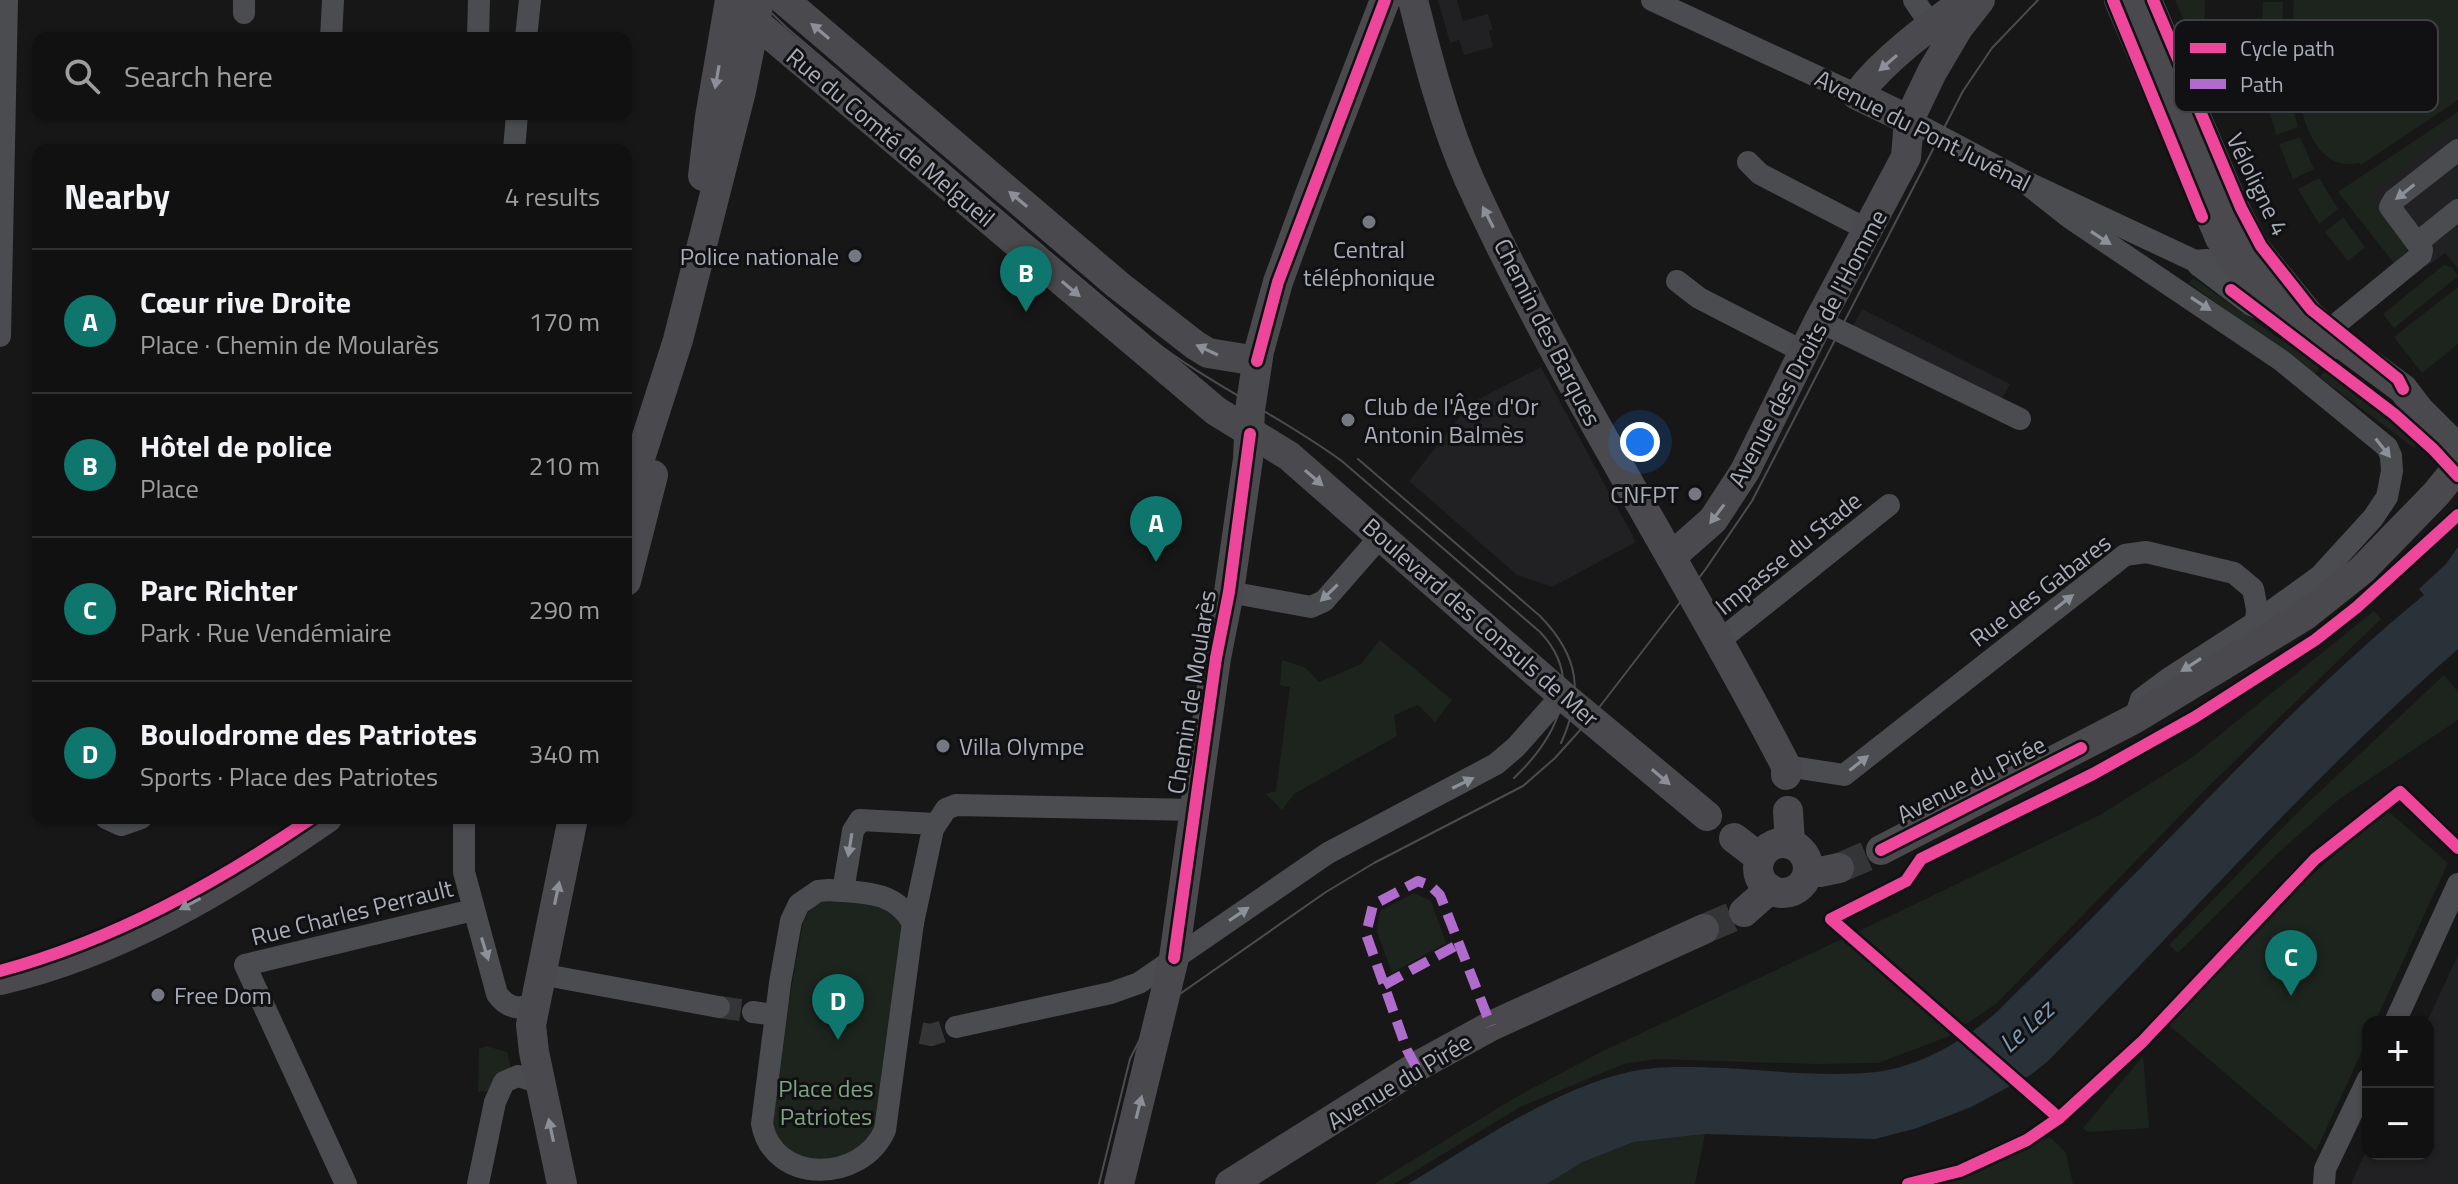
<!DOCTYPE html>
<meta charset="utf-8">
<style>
body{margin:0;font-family:"Titillium Web",sans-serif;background:#1a1a1a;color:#f1f3f6}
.controls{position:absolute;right:24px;bottom:24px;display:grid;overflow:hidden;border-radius:16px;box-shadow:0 2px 6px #0004}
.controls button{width:72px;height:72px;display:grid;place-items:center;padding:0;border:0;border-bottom:2px solid #303131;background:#111;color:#f1f3f6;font:40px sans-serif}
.you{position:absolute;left:1640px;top:442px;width:28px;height:28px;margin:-20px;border:6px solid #fff;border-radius:50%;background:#1a73e8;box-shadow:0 0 0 12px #1a73e833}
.badge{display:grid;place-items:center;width:52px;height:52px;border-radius:50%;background:#0f766e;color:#fff;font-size:26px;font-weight:700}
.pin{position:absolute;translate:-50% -66px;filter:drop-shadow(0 2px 4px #0008)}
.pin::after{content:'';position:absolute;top:42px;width:28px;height:24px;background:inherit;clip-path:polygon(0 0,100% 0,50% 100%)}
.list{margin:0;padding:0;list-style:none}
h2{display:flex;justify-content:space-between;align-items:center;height:104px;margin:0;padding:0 32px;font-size:34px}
h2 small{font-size:26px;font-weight:400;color:#9c9d9f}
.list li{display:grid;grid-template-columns:52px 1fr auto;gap:24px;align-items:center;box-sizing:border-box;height:144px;padding:0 32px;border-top:2px solid #303131}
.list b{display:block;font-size:30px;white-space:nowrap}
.list p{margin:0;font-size:26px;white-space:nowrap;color:#9c9d9f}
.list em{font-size:26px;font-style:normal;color:#9c9d9f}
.icon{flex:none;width:44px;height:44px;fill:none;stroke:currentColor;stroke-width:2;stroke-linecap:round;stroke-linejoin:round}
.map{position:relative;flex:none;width:2458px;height:1184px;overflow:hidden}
.search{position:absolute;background:#111;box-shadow:0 2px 6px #0004;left:32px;top:32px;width:600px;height:88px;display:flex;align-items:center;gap:20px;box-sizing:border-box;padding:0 28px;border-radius:16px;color:#9c9d9f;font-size:30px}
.panel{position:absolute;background:#111;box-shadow:0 2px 6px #0004;left:32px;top:144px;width:600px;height:680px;border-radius:16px}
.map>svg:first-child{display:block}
.built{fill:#212123}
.green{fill:#1d241e}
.water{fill:#2a3239}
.pier{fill:#171717}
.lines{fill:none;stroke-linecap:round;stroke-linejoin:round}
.street-tunnel{stroke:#343537;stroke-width:22;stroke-dasharray:22 11;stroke-linecap:butt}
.secondary-tunnel{stroke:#343537;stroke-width:30;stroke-dasharray:30 15;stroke-linecap:butt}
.street{stroke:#4b4c50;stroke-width:22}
.secondary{stroke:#4a4a4e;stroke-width:30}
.tram{stroke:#4b4c4f;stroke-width:2}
.quiet{stroke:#b06ccc;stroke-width:10;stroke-dasharray:20 10;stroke-linecap:butt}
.cycleway-casing{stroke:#111113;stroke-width:17}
.cycleway{stroke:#ed469a;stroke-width:12}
.oneway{fill:#8c8f98}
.oneway2{fill:#8c9099}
.poi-dot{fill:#757880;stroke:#111113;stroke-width:3}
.labels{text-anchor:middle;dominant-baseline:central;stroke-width:6;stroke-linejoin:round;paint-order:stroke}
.street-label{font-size:24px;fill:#a8adb8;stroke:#111113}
.poi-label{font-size:24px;fill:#a8adb8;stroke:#111113;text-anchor:start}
.park-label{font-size:24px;fill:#7fa381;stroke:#111113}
.water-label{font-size:26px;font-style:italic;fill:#7f9bb3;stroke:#111113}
.key{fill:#111113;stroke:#3e4045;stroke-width:2}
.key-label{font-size:22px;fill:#a8adb8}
</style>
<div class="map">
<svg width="2458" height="1184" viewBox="0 0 2458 1184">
<rect width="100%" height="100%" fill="#171717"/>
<g class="built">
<polygon points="1438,0 1457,0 1463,21 1488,14 1493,30 1489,31 1493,47 1464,55 1459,40 1450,43"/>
<polygon points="2458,121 2458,268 2445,253 2426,267 2366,195"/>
<polygon points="1862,309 2010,384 2001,400 1853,326"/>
<polygon points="1541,367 1636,542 1552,587 1517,575 1409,481 1471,403"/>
<polygon points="2458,955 2458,1184 2351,1184 2368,1147 2368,1154 2428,1154 2427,1022"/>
</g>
<g class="green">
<polygon points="2175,0 2205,0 2204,36 2193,41"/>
<path d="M2294 0H2458V100L2361 165 2359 163C2292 177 2291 44 2294 0Z"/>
<polygon points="2263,2 2283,2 2282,38 2261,39"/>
<polygon points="2289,93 2298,127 2276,135 2266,98"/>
<polygon points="2458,112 2458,122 2368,195 2409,249 2394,263 2338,192"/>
<polygon points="2300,137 2314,169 2293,179 2279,144"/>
<polygon points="2319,178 2338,209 2319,224 2298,189"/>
<polygon points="2343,217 2365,247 2348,261 2325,232"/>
<polygon points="2444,265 2452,267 2458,276 2394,328 2383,314"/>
<polygon points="2193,278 2320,367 2315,374 2189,283"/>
<polygon points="2458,287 2458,344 2422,373 2394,337"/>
<polygon points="2325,371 2393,418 2420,442 2414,448 2320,377"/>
<polygon points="2374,611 2381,619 2208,787 1996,1004 1947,1037 1878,1063 1816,1064 1656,1059 1624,1064 1520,1107 1394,1184 1374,1184 1516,1097 1599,1053 1855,933 2100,815 2191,758"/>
<polygon points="1380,640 1452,700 1435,722 1418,705 1394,715 1397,736 1294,794 1282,810 1266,794 1276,791 1290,687 1280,685 1282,660 1306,668 1319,682 1361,664"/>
<polygon points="2444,675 2458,692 2458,720 2338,800 2278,853 2178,953 2169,945 2297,813"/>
<path d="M2389 812 2448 863 2375 1022H2368V1038L2316 1151 2169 1025C2238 951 2306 870 2389 812Z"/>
<polygon points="1414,893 1431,901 1446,943 1392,973 1377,932 1380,911"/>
<path d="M825 900 881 905 893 909 907 929 876 1132 869 1148 817 1171 772 1137 771 1102 803 923C808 910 813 905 825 900Z"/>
<polygon points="486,1046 507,1052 511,1070 490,1091 478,1092 479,1049"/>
<polygon points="2143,1056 2149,1128 2088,1132 2083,1128"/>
<polygon points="1705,1134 1695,1184 1547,1184 1583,1162 1634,1142"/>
<polygon points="2051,1138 2066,1153 2073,1184 1908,1184 1960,1171 2027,1140"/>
</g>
<path class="water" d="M2458 547V649C2312 776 2183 923 2048 1061L2029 1076 1971 1107 1917 1128 1875 1139 1705 1134 1634 1142 1583 1162 1547 1184H1408C1474 1145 1553 1089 1629 1072 1660 1065 1693 1067 1725 1068 1775 1071 1827 1077 1876 1072 1920 1067 1967 1039 1999 1010 2038 971 2078 933 2116 893 2216 791 2313 686 2424 595L2419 589 2446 564Z"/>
<polygon class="pier" points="1970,1032 2022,1080 2013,1085 1959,1039"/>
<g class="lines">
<g class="street-tunnel">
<polyline points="719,1007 753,1012"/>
<polyline points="921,1033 931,1035 956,1027"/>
</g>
<g class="secondary-tunnel">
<polyline points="1839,868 1881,850"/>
<polyline points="1704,929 1744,912"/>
</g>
<g class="street">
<polyline points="1652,0 1857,95"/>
<polyline points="1914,0 1939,37"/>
<polyline points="244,13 244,0"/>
<polyline points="331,38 333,0"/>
<polyline points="478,38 479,0"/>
<polyline points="526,38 530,0"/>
<polyline points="1909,120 2022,180 2195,261 2207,260 2245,277"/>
<polyline points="514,150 517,114"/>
<polyline points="1748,162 1760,174 1868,230"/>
<polyline points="2022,180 2070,218 2282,361 2387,447 2391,456 2392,471 2387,497 2373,518 2320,576 2256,622 2168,679 2141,699 2138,709"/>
<polyline points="2417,243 2458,210"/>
<polyline points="2198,265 2251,305 2271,314"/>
<polyline points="1677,281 1699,298 1804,352"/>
<polyline points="1819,321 2020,419"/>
<polyline points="0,336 7,0"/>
<polyline points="2324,345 2340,321 2421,255 2422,250 2390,207 2394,200 2458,150"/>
<polyline points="1229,592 1311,607 1324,601 1381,536"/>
<polyline points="1719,641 1889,505"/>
<polyline points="1786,766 1844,775 2125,555 2146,552 2234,573 2253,589 2257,609 2256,622"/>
<polyline points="106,818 121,825 141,818"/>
<path d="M464 818V872L497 994C507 1008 520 1011 535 1003"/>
<path d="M829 890C864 893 894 890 913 923L885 1130C861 1184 773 1184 762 1124L780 983 791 921 799 904 818 891Z"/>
<polyline points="843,891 853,831 860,820 935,824"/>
<polyline points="913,923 933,829 946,809 956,805 1194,810"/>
<polyline points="540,974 719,1007"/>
<polyline points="753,1012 775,1015"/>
<polyline points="2395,1022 2458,884"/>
<polyline points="956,1027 1111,993 1139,983 1328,853 1496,764 1516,747 1562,695"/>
<polyline points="346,1184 245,965 473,910"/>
<polyline points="478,1184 495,1102 504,1082 518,1076 541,1083"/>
<polyline points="2324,1184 2325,1169 2368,1079"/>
</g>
<g class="secondary">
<polyline points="734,0 755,22 1216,411 1289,456 1563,696 1707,816"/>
<polyline points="784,0 1118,285 1195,345 1208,353 1257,361"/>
<path d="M1413 0C1428 60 1444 122 1469 179 1561 382 1684 568 1786 766V775"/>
<polyline points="2119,0 2220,238 2245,277 2281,319 2324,351"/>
<polyline points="2147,0 2235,209 2254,247 2309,315 2342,344 2403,389 2419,410 2458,449"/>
<path d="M1909 120 1857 95C1885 58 1928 27 1966 0"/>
<polyline points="703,176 710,117 730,0"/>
<polyline points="626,502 678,340 741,91 758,6"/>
<polyline points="1671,557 1713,520 1745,471 1819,321 1906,157 1909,120 1932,72 1958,28 1980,0"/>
<polyline points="626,581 653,475"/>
<polyline points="1788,811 1790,844"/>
<polyline points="1734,838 1760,858"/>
<circle cx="1783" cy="868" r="25"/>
<polyline points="1881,850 2134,719 2304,616 2362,570 2436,494 2458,467"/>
<polyline points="1808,870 1820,872 1839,868"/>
<polyline points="1744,912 1770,889"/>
<path d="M0 980C119 953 228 887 327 818"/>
<polyline points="562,1184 534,1052 531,1025 573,818"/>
<polyline points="1119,1184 1174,958 1216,658 1229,592 1248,459 1250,410 1259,351 1278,282 1309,197 1385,0"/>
<polyline points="1230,1184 1416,1067 1491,1026 1704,929"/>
</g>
<g class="tram">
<path d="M758 0 787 28 1149 337C1210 385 1281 416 1343 462L1540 632C1587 681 1555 739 1514 778"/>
<path d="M1358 459 1540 616C1579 656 1584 692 1561 743"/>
<polyline points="1099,1184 1130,1059 1145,1029 1164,1005 1326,892 1374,863 1523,786 1555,758 1591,718 1705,570 1752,501 1963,91 1992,48 2038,0"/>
</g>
<g class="quiet">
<polyline points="1384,985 1459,944"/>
<polyline points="1416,1067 1407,1050 1366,934 1373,905 1418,881 1431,886 1440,895 1491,1026"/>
</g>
<g class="cycleway-casing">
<g id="cycleway">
<polyline points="2113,0 2202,217"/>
<polyline points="2153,0 2241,208 2261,246 2311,309 2398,379 2403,389"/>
<polyline points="2231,290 2394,414 2433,449 2458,476"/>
<polyline points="1257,361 1278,282 1385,0"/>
<polyline points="1881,850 2081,748"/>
<polyline points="1174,958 1216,658 1229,592 1250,434"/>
<path d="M0 971C114 940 215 884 312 818"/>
<polyline points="2059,1118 1831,919 1906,881 1921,859 2093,774 2195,717 2315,640 2357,607 2458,515"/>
<polyline points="1908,1184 1960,1171 2027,1140 2059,1118 2142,1042 2315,859 2400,792 2458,848"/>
</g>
</g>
<use href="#cycleway" class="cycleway"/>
</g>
<defs><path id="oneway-solid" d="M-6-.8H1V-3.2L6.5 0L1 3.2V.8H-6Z" transform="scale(2)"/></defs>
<g class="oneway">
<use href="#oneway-solid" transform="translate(820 31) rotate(-140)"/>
<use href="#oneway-solid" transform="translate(1888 63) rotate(139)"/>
<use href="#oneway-solid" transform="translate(717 77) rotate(100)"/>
<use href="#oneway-solid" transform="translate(1018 199) rotate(-140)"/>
<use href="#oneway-solid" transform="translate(1488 217) rotate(-117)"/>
<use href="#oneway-solid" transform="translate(1071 289) rotate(40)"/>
<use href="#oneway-solid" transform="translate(1207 350) rotate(-155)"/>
<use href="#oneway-solid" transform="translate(1314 478) rotate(41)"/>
<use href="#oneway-solid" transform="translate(1717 514) rotate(127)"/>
<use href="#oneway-solid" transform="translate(1661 777) rotate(40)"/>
<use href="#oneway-solid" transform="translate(557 893) rotate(-78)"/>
<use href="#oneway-solid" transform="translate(190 904) rotate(152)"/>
<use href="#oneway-solid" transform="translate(1139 1107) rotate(-76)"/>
<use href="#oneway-solid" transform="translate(551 1130) rotate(-102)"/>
</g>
<g class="oneway2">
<use href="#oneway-solid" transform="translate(2405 192) rotate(142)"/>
<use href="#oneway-solid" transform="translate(2101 238) rotate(33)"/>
<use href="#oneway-solid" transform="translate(2201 304) rotate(33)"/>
<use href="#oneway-solid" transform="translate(2383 448) rotate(52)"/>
<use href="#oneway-solid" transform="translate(1329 593) rotate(136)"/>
<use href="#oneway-solid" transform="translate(2064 602) rotate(-38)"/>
<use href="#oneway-solid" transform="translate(2191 665) rotate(147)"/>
<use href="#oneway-solid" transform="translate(1859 763) rotate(-38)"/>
<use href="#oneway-solid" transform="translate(1463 783) rotate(-26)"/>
<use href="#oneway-solid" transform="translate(850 845) rotate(99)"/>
<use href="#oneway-solid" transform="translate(1239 914) rotate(-34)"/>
<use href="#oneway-solid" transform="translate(485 949) rotate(73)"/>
</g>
<g class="poi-dot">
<circle cx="1369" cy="222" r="8"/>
<circle cx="855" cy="256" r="8"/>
<circle cx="1348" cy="420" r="8"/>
<circle cx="1695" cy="494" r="8"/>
<circle cx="943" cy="746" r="8"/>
<circle cx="158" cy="995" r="8"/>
</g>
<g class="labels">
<g class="street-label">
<text transform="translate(1923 130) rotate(27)">Avenue du Pont Juvénal</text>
<text transform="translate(891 137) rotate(40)">Rue du Comté de Melgueil</text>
<text transform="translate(2258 184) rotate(64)">Véloligne 4</text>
<text transform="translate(1548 332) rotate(63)">Chemin des Barques</text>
<text transform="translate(1807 348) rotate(-62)">Avenue des Droits de l'Homme</text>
<text transform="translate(1788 553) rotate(-39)">Impasse du Stade</text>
<text transform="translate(2040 590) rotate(-37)">Rue des Gabares</text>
<text transform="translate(1481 622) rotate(41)">Boulevard des Consuls de Mer</text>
<text transform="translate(1191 692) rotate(-81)">Chemin de Moularès</text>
<text transform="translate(1971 779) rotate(-27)">Avenue du Pirée</text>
<text transform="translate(352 912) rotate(-14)">Rue Charles Perrault</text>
<text transform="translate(1399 1081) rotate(-31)">Avenue du Pirée</text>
</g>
<g class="poi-label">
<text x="1369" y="249" text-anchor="middle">Central<tspan x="1369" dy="28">téléphonique</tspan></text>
<text x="839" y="256" text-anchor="end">Police nationale</text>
<text x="1364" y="406">Club de l'Âge d'Or<tspan x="1364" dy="28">Antonin Balmès</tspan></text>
<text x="1679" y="494" text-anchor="end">CNFPT</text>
<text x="959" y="746">Villa Olympe</text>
<text x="174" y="995">Free Dom</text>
</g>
<g class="park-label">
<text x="826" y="1088">Place des<tspan x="826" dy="28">Patriotes</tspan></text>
</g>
<g class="water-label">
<text transform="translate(2026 1026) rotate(-42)">Le Lez</text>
</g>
</g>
<rect x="2174" y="20" width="264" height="92" rx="12" class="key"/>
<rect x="2190" y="43" width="36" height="10" fill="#ed469a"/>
<rect x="2190" y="79" width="36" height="10" fill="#b06ccc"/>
<g class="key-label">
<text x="2240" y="56">Cycle path</text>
<text x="2240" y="92">Path</text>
</g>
</svg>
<div class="controls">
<button>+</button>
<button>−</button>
</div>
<div class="you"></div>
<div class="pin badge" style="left:1156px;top:562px">A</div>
<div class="pin badge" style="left:1026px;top:312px">B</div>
<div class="pin badge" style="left:2291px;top:996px">C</div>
<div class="pin badge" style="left:838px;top:1040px">D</div>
<div class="search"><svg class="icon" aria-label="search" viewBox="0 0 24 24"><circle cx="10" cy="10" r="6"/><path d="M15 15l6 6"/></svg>Search here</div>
<section class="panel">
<h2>Nearby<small>4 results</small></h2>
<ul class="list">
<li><span class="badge">A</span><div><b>Cœur rive Droite</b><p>Place · Chemin de Moularès</p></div><em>170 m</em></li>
<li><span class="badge">B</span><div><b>Hôtel de police</b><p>Place</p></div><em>210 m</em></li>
<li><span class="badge">C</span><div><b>Parc Richter</b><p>Park · Rue Vendémiaire</p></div><em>290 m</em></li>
<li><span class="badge">D</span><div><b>Boulodrome des Patriotes</b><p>Sports · Place des Patriotes</p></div><em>340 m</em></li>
</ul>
</section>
</div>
